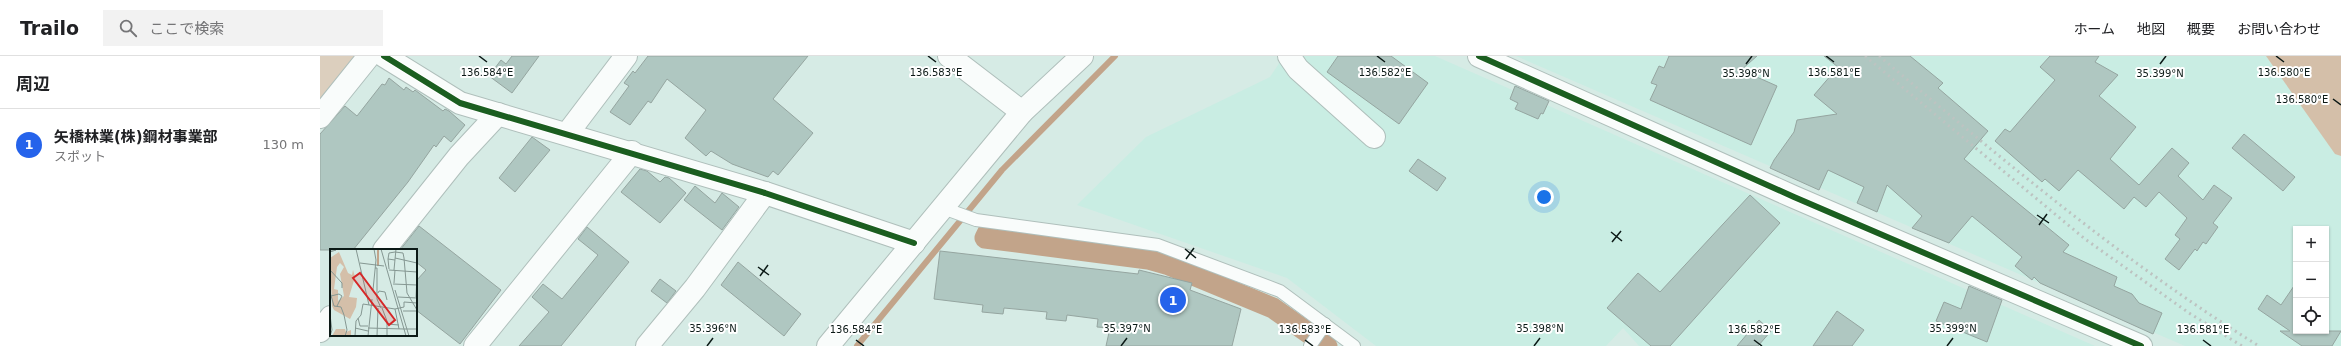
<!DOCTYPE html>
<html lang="ja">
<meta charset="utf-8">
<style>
body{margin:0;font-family:"DejaVu Sans","Noto Sans JP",sans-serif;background:#f2f2f2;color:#202124}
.controls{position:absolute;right:12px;bottom:12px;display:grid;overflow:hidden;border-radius:0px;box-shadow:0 1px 3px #0004}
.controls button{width:36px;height:36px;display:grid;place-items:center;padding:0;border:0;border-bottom:1px solid #e0e0e0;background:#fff;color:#202124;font:20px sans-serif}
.you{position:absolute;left:1224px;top:141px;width:14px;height:14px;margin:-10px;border:3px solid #fff;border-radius:50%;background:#1a73e8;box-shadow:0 0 0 6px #1a73e833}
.badge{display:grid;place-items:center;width:26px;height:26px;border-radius:50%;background:#2563eb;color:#fff;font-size:13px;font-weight:700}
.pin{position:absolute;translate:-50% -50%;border:2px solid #fff;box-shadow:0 1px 4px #0006}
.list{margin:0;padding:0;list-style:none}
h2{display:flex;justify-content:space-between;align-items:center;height:52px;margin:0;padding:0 16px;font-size:17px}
h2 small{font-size:13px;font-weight:400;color:#757577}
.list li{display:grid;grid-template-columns:26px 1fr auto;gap:12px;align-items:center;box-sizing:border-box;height:72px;padding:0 16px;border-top:1px solid #e0e0e0}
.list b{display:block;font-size:15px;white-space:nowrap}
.list p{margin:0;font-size:13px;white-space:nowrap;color:#757577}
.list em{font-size:13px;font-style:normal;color:#757577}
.icon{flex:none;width:22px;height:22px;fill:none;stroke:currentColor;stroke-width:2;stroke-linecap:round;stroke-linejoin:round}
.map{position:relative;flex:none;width:2021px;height:290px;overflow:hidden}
header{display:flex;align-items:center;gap:24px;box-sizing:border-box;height:56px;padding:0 20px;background:#fff;border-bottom:1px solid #e0e0e0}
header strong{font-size:19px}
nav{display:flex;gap:22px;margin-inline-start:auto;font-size:14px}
.search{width:280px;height:36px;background:#f2f2f2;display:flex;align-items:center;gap:10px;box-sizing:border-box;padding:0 14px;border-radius:0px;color:#757577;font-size:15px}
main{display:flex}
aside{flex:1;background:#fff}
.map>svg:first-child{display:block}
.built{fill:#c9ede3;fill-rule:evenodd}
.green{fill:#dccfbe}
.forest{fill:#d4bfa9}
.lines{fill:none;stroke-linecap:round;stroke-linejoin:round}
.stream{stroke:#c2a48a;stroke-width:6}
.canal{stroke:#c2a48a;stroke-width:21}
.building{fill:#afc7c1;stroke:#95a5a0}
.service-casing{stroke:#afbfbb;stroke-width:14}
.minor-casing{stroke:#afbfbb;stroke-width:24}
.tertiary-casing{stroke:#afbfbb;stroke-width:24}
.service{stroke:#f9fcfb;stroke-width:12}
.minor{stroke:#f9fcfb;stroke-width:22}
.tertiary{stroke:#f9fcfb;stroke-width:22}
.rail{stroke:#bdc3c1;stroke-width:3;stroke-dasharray:2 4;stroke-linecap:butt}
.cycleway-casing{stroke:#fff;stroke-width:8}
.cycleway{stroke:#1b5e20;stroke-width:6}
.ticks{fill:none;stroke:#0b1916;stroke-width:1.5}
.inset-river{fill:none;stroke:#c2a48a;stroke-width:2}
.inset-road{fill:none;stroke:#859792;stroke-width:1}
.view{fill:#d62828;fill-opacity:0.15;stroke:#d62828;stroke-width:2}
.inset-edge{fill:none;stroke:#0b1916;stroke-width:2}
.ticks-label{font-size:10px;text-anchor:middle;fill:#0b1916;stroke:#fff;stroke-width:4;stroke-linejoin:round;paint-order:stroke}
</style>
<header>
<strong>Trailo</strong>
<div class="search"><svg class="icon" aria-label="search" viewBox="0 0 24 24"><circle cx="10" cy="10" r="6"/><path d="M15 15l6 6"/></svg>ここで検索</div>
<nav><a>ホーム</a><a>地図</a><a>概要</a><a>お問い合わせ</a></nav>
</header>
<main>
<aside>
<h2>周辺<small></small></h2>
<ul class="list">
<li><span class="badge">1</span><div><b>矢橋林業(株)鋼材事業部</b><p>スポット</p></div><em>130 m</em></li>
</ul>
</aside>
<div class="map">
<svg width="2021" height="290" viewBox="0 0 2021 290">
<rect width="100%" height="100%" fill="#d6ebe5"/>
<g class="built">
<polygon points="964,0 1115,0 1775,290 1319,290 1303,272 1286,290 1056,290 967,222 757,149 826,81 950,21"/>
<path d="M1196 0H1946L2015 97 2021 100V290H1865ZM1976 173H2006V275H1976Z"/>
</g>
<polygon class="green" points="0,0 38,0 0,46"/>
<polygon class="forest" points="1946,0 2021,0 2021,100 2015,98"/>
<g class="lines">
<polyline class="stream" points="537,290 682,114 795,0"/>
<polyline class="canal" points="669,174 665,182 828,203 849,209 953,252 1007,290"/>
</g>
<g class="building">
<polygon points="192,0 219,0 192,37 169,20 181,4 186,8"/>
<polygon points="328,0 488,0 453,43 493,77 458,119 453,115 448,121 412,108 391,95 386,100 365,82 386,54 347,23 331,47 328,45 310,69 290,56 309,30 304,27 313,15 315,17"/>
<polygon points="1018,0 1071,0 1108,27 1079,68 1007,16"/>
<polygon points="1349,0 1437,0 1421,14 1457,30 1431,89 1330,44 1337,29 1331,27 1339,10 1344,12"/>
<polygon points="1504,0 1590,0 1623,27 1618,32 1668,75 1644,103 1749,189 1743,196 1797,221 1794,230 1812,238 1819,247 1842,257 1833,278 1720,227 1714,221 1712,224 1695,210 1702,201 1652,160 1629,187 1592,172 1602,160 1567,129 1557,156 1537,147 1544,131 1508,114 1499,134 1450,112 1454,104 1474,76 1477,64 1517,58 1494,39 1518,11"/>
<polygon points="1730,0 1779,0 1775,6 1798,19 1779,40 1816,71 1790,103 1819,129 1852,92 1869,107 1858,120 1883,144 1894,129 1912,142 1893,167 1898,171 1886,188 1883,186 1877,195 1875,193 1859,214 1845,203 1860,183 1855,179 1867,162 1839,136 1826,151 1814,141 1804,153 1758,114 1739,135 1725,123 1722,126 1675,85 1685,73 1690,76 1735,24 1720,11"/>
<polygon points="69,22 84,34 86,31 93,36 95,34 123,55 125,53 129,55 145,69 131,86 124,80 116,91 114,89 88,126 33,194 0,194 0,78 25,50 37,60 62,28 65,29"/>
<polygon points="1195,30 1229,45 1223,58 1221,57 1218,63 1195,53 1198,47 1190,43"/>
<polygon points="1924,78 1975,121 1963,135 1912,92"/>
<polygon points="212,81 230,94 195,136 179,122"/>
<polygon points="1098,103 1126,122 1117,135 1089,115"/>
<polygon points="320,113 327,115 340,126 345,121 349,122 366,137 340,167 301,136"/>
<polygon points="375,130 395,147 402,137 419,151 402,174 364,144"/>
<polygon points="1430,139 1460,167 1350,290 1331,290 1287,252 1318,217 1340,236"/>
<polygon points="99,170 181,234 140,288 96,254 96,225 106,214 96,206 96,194 80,194"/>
<polygon points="267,171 309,206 241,290 199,290 229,256 212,241 223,228 242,243 278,199 258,183"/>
<polygon points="620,195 818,218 819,214 872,227 870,234 921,253 912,290 786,290 790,272 777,271 778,263 747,259 746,265 726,263 727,256 684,252 683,258 662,256 663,249 614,243"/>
<polygon points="418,206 481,258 464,280 401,229"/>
<polygon points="340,223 356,235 347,247 331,235"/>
<polygon points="1976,227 1976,275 2021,275 2012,290 1982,290 1960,275 1970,275 1938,253 1947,239 1961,249"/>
<polygon points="1649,230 1682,244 1667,286 1616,265 1624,246 1641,253"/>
<polygon points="1517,255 1544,274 1532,290 1493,290"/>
<polygon points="1439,264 1451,275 1438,290 1417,290"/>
</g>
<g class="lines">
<g class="service-casing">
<g id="service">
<polyline points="623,152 656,164 838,189 960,235 1034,290"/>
<polyline points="990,290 1005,268"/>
</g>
</g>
<g class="minor-casing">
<g id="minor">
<polyline points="64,0 140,47 445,137 594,187"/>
<polyline points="629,0 702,56"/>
<polyline points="969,0 978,13 1054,81"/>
<polyline points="1159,0 1474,141 1821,290"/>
<polyline points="0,61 49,0"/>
<polyline points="247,78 306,0"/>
<polyline points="64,194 139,100 178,58"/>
<polyline points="0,275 11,261"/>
<polyline points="155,290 312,96"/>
<polyline points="327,290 375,232 445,137"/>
</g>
</g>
<g class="tertiary-casing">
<polyline id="tertiary" points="508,290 702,56 762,0"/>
</g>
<use href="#service" class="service"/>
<use href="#minor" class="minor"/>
<use href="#tertiary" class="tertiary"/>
<g class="rail">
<polyline points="1545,0 1765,183 1869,257 1922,290"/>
<path d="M1559 0C1681 102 1803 206 1939 290"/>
</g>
<g class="cycleway-casing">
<g id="cycleway">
<polyline points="64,0 140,47 445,137 594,187"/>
<polyline points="1159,0 1474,141 1821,290"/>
</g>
</g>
<use href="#cycleway" class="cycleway"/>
</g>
<path class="ticks" d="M159 0 167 6M608 0 616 6M1057 0 1065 6M1506 0 1514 6M1956 0 1964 6M1426 8 1432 0M1840 8 1846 0M2013 43 2021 49M1717 159 1729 167M1719 169 1727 158M1291 176 1302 185M1292 186 1301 175M865 193 876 202M866 203 874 192M438 211 449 219M440 220 448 209M536 284 544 290M985 284 993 290M1434 284 1442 290M1883 284 1891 290M387 290 393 282M801 290 807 282M1214 290 1220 282M1627 290 1633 282"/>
<g transform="translate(10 193)">
<rect width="87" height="87" fill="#d6ebe5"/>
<path d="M9 3 18 24 22 26 23 21 25 28 19 48 27 49 26 58 20 70 4 61 2 57 0 9ZM10 14 14 18 10 25 14 47 8 52V41L4 40 7 18ZM6 80H15L16 83 21 81V87H2Z" fill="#d4bfa9" fill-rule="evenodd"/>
<path class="inset-river" d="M48 17V0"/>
<path class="inset-road" d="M26 0 39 56M51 0 76 87M0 1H6L0 3M65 9 87 14M74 9 77 44 87 61M58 10 59 4 65 3 73 4 74 9M30 14 54 17M45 19H47V50L51 59M59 20 58 10 65 11M0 21 12 34V39M59 21 87 23M64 21 66 0M64 34 65 21M63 35 87 36M43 41 46 11 44 0M65 41 79 87M0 43 4 57 11 58 14 66 17 81 15 87M48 44 49 42 55 43 57 51M1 47 9 45 12 47 7 57M68 48 87 49M86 48 87 26M52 59 57 72V87M65 60 69 80M73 62H87M0 66 2 81 0 87M28 69 30 77H38M57 75 69 76M25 79 38 82M38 79 74 80M74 80H87M25 87 26 72 31 66 33 55 65 60 74 58V53L87 54M38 87 42 50M47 87 48 59"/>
<path class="view" d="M30 24 65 71 59 76 23 29Z"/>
<rect width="87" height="87" class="inset-edge"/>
</g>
<g class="ticks-label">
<text x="1964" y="20">136.580°E</text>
<text x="167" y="20">136.584°E</text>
<text x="616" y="20">136.583°E</text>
<text x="1065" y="20">136.582°E</text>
<text x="1514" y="20">136.581°E</text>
<text x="1426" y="21">35.398°N</text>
<text x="1840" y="21">35.399°N</text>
<text x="1982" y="47">136.580°E</text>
<text x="393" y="276">35.396°N</text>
<text x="807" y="276">35.397°N</text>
<text x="1220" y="276">35.398°N</text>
<text x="1633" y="276">35.399°N</text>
<text x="536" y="277">136.584°E</text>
<text x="985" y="277">136.583°E</text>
<text x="1434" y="277">136.582°E</text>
<text x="1883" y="277">136.581°E</text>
</g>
</svg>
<div class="controls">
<button>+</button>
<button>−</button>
<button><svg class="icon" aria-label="locate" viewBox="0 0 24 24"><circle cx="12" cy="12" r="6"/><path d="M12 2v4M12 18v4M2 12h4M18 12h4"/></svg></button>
</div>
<div class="you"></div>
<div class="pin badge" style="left:853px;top:244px">1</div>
</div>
</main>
